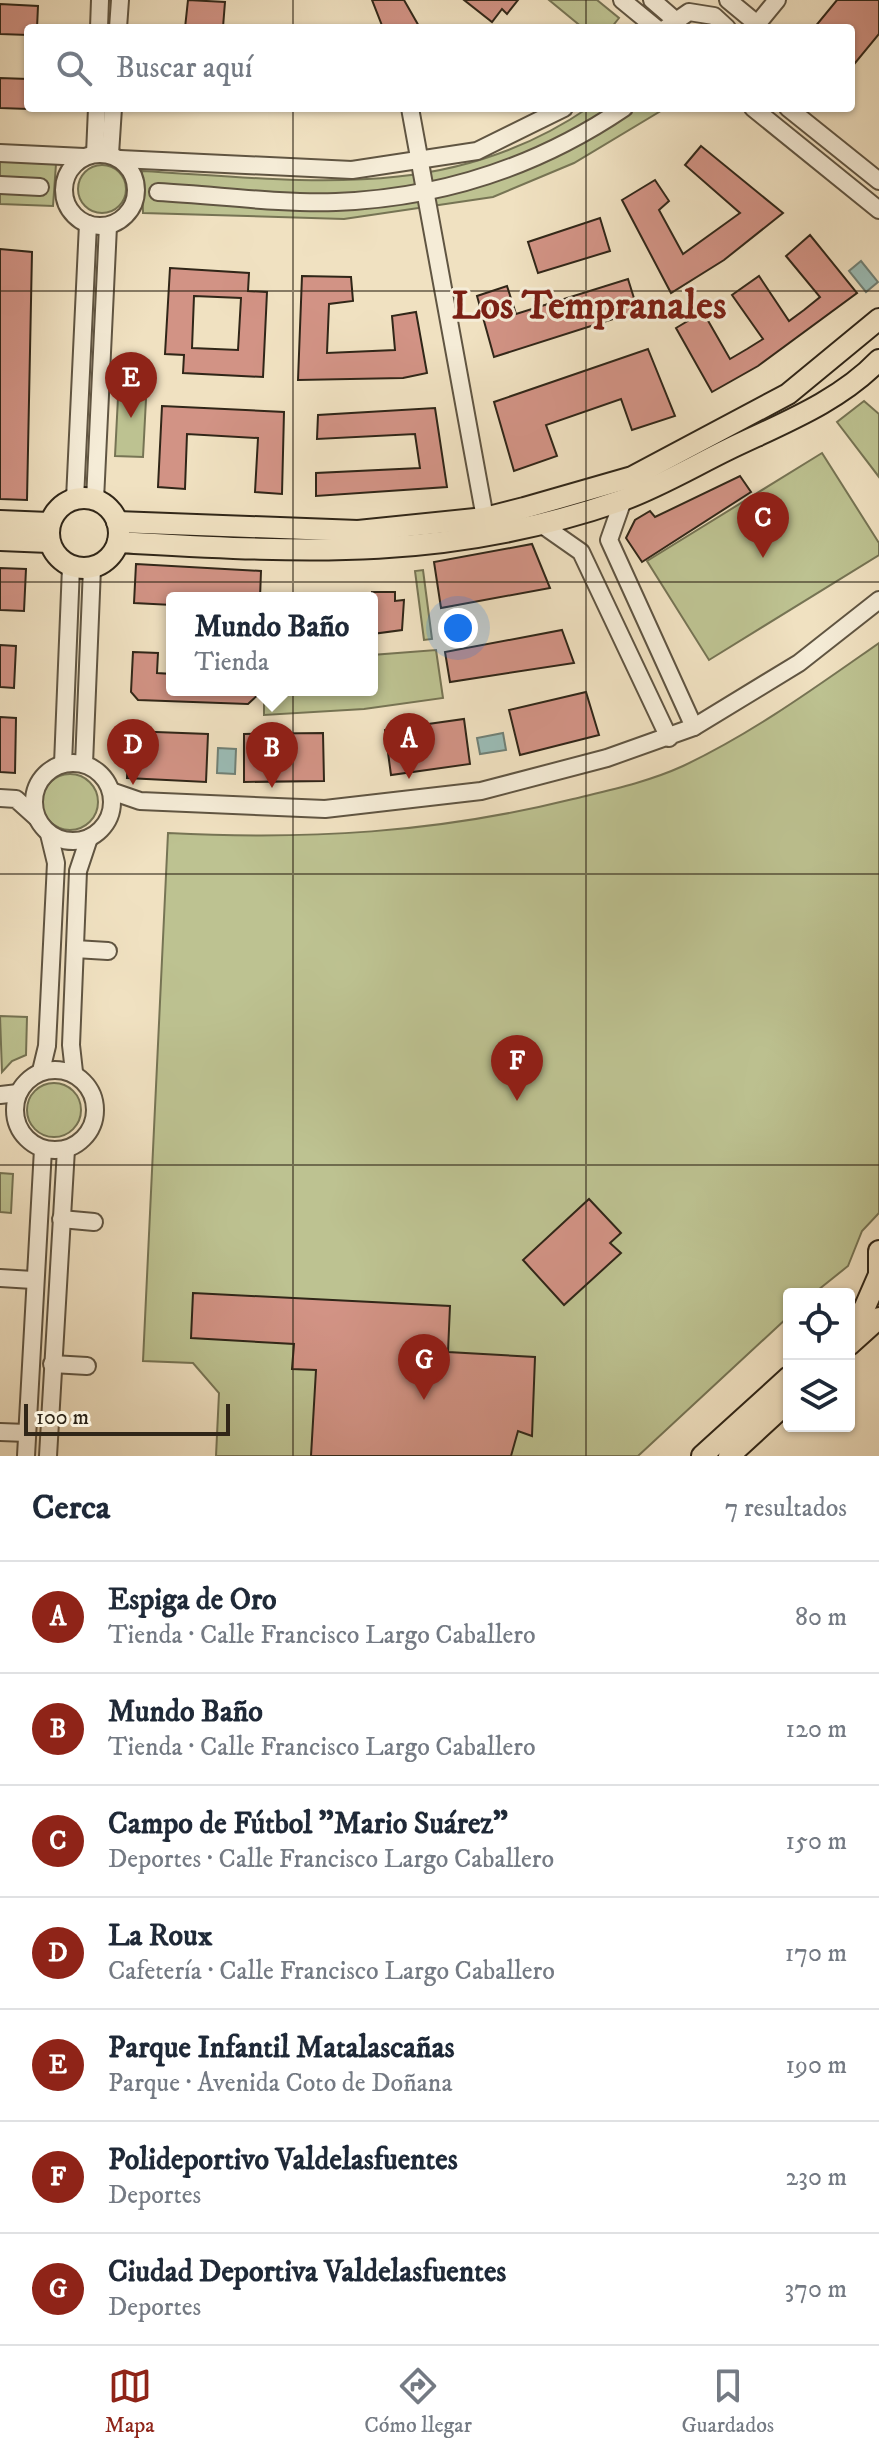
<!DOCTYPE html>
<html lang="es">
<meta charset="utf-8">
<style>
body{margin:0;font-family:"IM FELL DW Pica",serif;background:#f2f2f3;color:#1f2937}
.controls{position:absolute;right:24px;bottom:24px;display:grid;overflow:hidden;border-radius:8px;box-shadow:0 2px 6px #0004}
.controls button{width:72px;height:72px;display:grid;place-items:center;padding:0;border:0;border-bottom:2px solid #e0e1e3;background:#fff;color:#1f2937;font:40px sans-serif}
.scale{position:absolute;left:24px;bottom:20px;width:206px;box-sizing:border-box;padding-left:8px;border:4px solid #302618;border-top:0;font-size:22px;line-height:28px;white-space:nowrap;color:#302618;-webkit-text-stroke:6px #f5ecd7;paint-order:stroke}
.you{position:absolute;left:458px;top:628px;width:28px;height:28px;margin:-20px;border:6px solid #fff;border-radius:50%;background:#1a73e8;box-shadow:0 0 0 12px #1a73e833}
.badge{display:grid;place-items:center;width:52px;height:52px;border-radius:50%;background:#8f2418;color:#fff;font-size:26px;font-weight:700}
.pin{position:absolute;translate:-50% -66px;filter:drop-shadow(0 2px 4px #0008)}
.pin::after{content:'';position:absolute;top:42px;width:28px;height:24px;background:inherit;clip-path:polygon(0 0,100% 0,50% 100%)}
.popup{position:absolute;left:166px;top:592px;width:212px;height:104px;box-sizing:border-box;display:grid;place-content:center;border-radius:8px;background:#fff;filter:drop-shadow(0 2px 6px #0005);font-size:26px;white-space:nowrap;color:#747a83}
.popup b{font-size:30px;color:#1f2937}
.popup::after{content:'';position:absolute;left:50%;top:100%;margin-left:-16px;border:16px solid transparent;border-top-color:#fff}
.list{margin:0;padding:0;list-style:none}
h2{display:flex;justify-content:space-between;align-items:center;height:104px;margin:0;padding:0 32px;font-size:34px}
h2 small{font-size:26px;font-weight:400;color:#747a83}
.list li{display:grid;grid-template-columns:52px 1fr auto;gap:24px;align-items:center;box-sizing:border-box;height:112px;padding:0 32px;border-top:2px solid #e0e1e3}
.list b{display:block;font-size:30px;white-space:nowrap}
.list p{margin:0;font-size:26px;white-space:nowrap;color:#747a83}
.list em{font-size:26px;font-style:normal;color:#747a83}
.icon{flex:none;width:44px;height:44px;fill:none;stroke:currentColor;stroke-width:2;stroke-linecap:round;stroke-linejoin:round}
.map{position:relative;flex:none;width:879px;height:1456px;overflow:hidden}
.search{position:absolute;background:#fff;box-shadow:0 2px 6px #0004;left:24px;right:24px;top:24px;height:88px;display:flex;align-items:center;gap:20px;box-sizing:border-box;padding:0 28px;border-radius:8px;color:#747a83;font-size:30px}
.sheet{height:888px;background:#fff}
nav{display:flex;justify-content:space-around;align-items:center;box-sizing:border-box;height:112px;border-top:2px solid #e0e1e3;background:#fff;font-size:22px;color:#747a83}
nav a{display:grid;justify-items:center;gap:4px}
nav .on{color:#8f2418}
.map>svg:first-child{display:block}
.green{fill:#bdc291;stroke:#767454;stroke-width:2}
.water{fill:#9bbdb7;stroke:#708177;stroke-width:2}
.building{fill:#d29385;stroke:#302618;stroke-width:2;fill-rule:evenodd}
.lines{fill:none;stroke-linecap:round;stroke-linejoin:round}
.minor-casing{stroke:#605542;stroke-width:20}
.major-casing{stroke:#302618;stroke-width:24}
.minor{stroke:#f5ecd7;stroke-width:16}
.major{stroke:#f0e1c1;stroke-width:20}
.grid{fill:none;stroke:#302618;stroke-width:2;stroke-opacity:0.55}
.labels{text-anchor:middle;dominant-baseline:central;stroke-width:6;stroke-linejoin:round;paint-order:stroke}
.district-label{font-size:40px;font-weight:bold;fill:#7a1f14;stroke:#f5ecd7}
</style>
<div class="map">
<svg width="879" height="1456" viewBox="0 0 879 1456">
<rect width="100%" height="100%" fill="#f0e1c1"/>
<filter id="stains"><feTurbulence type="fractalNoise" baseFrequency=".0025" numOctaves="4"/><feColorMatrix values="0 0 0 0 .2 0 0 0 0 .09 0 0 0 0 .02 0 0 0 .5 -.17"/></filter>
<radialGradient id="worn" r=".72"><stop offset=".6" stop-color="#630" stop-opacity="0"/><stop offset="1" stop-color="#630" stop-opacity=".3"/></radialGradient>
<g class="green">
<polygon points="549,0 597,0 619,18 611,28 583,28"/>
<path d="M588 108 664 109 574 163 493 197 344 219 143 213 142 171C301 180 448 204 588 108Z"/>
<polygon points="0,161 56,164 53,206 0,204"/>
<circle cx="102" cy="189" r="24"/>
<polygon points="119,378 147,380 143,457 115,456"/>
<polygon points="864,401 879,414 879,477 837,422"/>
<polygon points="822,453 879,543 879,555 709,660 647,561"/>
<polygon points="423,570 432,639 424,640 415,571"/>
<path d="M879 643V1213L862 1231 848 1266 813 1294H789V1316L638 1456H216L219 1393 193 1363 143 1361 168 833C308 840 436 833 573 799 610 790 648 782 683 766 753 733 816 687 879 643Z"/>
<polygon points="436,650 443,698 364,709 264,715 264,690 372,690 372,655"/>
<circle cx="70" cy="802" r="28"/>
<polygon points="0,1016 27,1017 26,1055 12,1061 2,1072"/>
<circle cx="54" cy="1110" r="27"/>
<polygon points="0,1173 13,1174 11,1213 0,1212"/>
</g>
<g class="water">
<polygon points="861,261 878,282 866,292 849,271"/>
<polygon points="503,733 506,750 480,754 477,738"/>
<polygon points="218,748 236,749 235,774 217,773"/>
</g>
<g class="building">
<polygon points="188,0 225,2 223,27 185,28"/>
<polygon points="372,0 404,0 420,28 383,28"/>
<polygon points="464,0 518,0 507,14 502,9 492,22"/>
<polygon points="837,0 879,0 879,34 851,68 851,28 814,28"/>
<polygon points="0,4 38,6 37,28 28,28 28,35 0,34"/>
<polygon points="0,78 28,79 28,109 0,108"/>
<polygon points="701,146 783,213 724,260 671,293 622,200 655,180 669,201 659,210 683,254 740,213 685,165"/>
<polygon points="600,218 610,251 538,273 528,242"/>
<polygon points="810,235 857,293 758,366 712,392 676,328 703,312 730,359 747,349 763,339 732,295 759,276 789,321 804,310 820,297 786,256"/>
<polygon points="0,249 32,252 27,500 0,499"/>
<path d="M170 268 249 273 248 291 267 292 263 377 183 373 184 355 165 354ZM194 296 241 298 238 350 192 348Z"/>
<polygon points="302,276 351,277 353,301 329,304 327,353 395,350 392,316 416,312 427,373 403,378 298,380"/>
<polygon points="628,279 638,311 494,357 477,296 507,286 516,314"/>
<polygon points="648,349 675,416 632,430 621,399 546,425 557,456 514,471 494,402"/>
<polygon points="162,406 284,412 282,494 255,492 258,438 187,434 185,489 158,487"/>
<polygon points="435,408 447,487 316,496 316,473 420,468 415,434 317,439 318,415"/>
<polygon points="740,476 751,492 642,562 626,538 635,520 650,511 655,517"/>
<polygon points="532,544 550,588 441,608 434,562"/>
<polygon points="136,564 261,571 260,598 172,598 172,605 134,603"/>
<polygon points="0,568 26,569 24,611 0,610"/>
<polygon points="372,592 395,592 395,601 404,600 402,630 372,634"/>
<polygon points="562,630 574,663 450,682 445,652"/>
<polygon points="0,645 16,646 14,688 0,687"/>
<polygon points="133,652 158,653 157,673 172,674 172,690 263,690 248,704 138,700 131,692"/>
<polygon points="586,692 599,735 520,755 509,710"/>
<polygon points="0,717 16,718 15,773 0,772"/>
<polygon points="464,719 470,764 391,775 385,730"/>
<polygon points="129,731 208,734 206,782 127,778"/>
<polygon points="323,733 324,781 244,782 244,734"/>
<polygon points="589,1199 621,1233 610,1243 621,1253 564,1305 523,1260"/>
<polygon points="193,1293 450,1306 448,1352 535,1357 532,1436 518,1431 511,1456 311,1456 316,1370 292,1369 294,1344 191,1338"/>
</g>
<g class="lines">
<g class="minor-casing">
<g id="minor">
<polyline points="622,0 656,28"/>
<polyline points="652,0 674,19"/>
<polyline points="728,0 757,24"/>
<polyline points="99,28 100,0"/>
<polyline points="118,28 120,0"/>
<polyline points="666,28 689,12 714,16 727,28"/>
<polyline points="754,28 777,0"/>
<polyline points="410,108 485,518"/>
<polyline points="753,108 879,210"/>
<polyline points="788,108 879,181"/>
<polyline points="0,153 84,157"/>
<polyline points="95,154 97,108"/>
<polyline points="110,154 113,108"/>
<circle cx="100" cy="190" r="36"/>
<polyline points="120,159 352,170 477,151 564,108"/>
<polyline points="0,185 40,187"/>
<path d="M158 192C217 195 278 204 336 202 441 198 537 167 624 108"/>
<polyline points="75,499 88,224"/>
<polyline points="95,500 108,226"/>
<polyline points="623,500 609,540 694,727"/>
<polyline points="541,524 581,552 669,738"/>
<circle cx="73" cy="802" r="39"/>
<polyline points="63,764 71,567"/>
<polyline points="84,764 92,568"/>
<polyline points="111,791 140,801 325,809 481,791 607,758 694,727 799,663 879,600"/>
<polyline points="0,798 16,799 36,817"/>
<polyline points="75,949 108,951"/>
<circle cx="55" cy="1110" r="40"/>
<polyline points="41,1071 47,1046 56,863 49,834"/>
<polyline points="74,1072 71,1045 78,871 89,838"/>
<polyline points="0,1095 18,1093"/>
<polyline points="61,1219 94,1222"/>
<polyline points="0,1278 33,1280"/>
<polyline points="52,1364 87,1366"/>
<polyline points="0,1432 27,1433"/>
<polyline points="26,1456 43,1149"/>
<polyline points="48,1456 66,1149"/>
</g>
</g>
<g class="major-casing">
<g id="major">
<circle cx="84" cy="533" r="35"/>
<polyline points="0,521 49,523"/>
<polyline points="117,522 358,531 485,518 524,508 632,477 788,394 879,319"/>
<polyline points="0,540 49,542"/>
<path d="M118 542C301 552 443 562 620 501 657 488 694 466 729 449 781 424 839 402 879 360"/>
<polyline points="879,1251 879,1278"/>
<polyline points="849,1323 864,1309 878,1277"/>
<polyline points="849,1345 879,1318"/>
<polyline points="702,1456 789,1377"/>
<polyline points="729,1456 789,1401"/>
</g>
</g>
<use href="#minor" class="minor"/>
<use href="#major" class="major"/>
</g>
<path class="grid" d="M293 0V28M586 0V28M293 108V1456M586 108V1456M0 291H879M0 582H879M0 874H879M0 1165H879"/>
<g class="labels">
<g class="district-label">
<text x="589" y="307">Los Tempranales</text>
</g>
</g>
<rect width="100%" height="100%" filter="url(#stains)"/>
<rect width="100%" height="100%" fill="url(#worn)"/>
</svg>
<div class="controls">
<button><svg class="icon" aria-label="locate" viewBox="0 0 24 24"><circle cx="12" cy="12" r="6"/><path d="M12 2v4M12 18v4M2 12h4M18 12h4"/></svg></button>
<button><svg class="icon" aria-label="layers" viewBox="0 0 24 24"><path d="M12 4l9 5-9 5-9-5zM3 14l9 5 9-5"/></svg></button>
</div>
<div class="scale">100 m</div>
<div class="you"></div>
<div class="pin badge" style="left:409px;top:779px">A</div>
<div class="pin badge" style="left:272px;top:788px">B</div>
<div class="popup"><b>Mundo Baño</b>Tienda</div>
<div class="pin badge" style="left:763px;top:558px">C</div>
<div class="pin badge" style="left:133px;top:785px">D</div>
<div class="pin badge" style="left:131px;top:418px">E</div>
<div class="pin badge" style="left:517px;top:1101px">F</div>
<div class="pin badge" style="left:424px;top:1400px">G</div>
<div class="search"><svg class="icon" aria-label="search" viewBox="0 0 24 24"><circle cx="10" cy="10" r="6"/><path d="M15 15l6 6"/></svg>Buscar aquí</div>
</div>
<section class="sheet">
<h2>Cerca<small>7 resultados</small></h2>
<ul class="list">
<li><span class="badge">A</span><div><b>Espiga de Oro</b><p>Tienda · Calle Francisco Largo Caballero</p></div><em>80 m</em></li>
<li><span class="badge">B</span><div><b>Mundo Baño</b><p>Tienda · Calle Francisco Largo Caballero</p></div><em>120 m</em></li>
<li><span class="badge">C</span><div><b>Campo de Fútbol &quot;Mario Suárez&quot;</b><p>Deportes · Calle Francisco Largo Caballero</p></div><em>150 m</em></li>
<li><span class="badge">D</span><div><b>La Roux</b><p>Cafetería · Calle Francisco Largo Caballero</p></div><em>170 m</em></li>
<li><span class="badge">E</span><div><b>Parque Infantil Matalascañas</b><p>Parque · Avenida Coto de Doñana</p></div><em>190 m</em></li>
<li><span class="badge">F</span><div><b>Polideportivo Valdelasfuentes</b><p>Deportes</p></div><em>230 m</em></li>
<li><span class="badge">G</span><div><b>Ciudad Deportiva Valdelasfuentes</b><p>Deportes</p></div><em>370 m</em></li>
</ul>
</section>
<nav>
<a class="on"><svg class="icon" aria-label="map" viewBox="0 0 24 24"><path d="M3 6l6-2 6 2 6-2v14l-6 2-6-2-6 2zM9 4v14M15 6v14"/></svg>Mapa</a>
<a><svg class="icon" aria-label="directions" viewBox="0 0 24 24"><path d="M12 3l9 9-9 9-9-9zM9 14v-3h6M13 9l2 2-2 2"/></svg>Cómo llegar</a>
<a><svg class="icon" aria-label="saved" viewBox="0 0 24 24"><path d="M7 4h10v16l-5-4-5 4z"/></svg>Guardados</a>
</nav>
